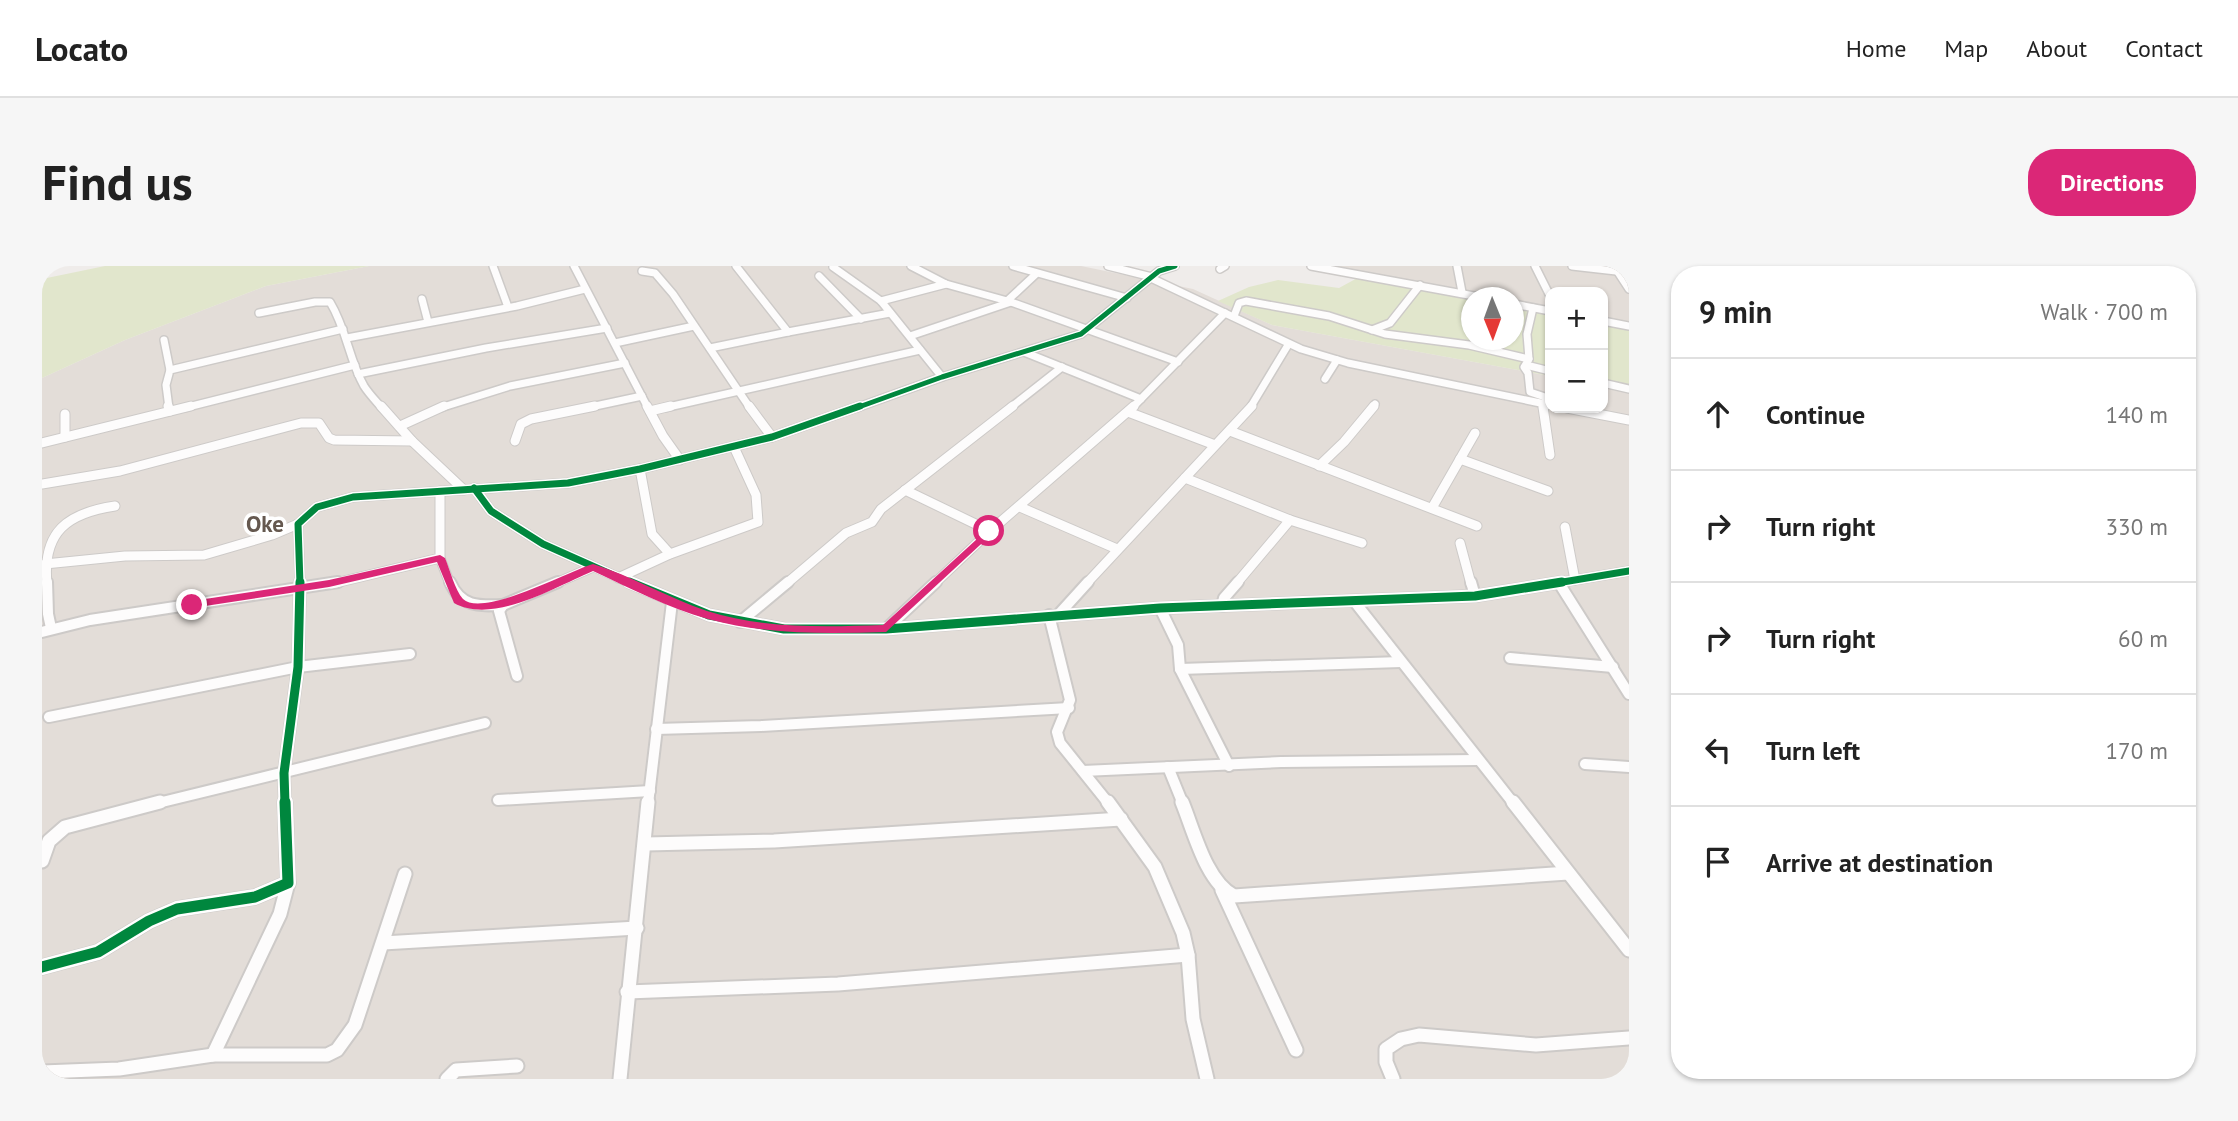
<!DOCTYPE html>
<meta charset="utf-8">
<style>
body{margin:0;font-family:"PT Sans",sans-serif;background:#f6f6f6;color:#222}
.controls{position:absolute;right:21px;top:21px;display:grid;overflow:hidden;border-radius:14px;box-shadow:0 2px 5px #0004}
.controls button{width:63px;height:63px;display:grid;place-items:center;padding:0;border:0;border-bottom:2px solid #e0e0e0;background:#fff;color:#222;font:35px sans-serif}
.compass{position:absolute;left:1419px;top:21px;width:63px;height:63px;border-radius:50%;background:#fff;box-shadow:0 2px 5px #0004;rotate:179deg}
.stop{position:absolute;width:21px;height:21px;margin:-16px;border:5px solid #db2777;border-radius:50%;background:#fff}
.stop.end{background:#db2777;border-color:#fff;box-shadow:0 2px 7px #0008}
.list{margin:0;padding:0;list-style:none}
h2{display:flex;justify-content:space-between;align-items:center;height:91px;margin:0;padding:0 28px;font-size:30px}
h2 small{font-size:23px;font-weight:400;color:#767676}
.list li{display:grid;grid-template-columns:46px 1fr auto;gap:21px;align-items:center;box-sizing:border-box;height:112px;padding:0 28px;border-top:2px solid #e0e0e0}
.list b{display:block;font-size:26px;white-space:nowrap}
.list em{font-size:23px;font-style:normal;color:#767676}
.icon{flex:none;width:38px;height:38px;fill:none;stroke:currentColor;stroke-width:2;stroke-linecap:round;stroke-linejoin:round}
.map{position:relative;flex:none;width:1587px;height:813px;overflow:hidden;border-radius:28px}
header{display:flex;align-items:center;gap:42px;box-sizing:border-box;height:98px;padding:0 35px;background:#fff;border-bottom:2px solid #e0e0e0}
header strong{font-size:33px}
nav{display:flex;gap:38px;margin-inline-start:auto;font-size:24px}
.intro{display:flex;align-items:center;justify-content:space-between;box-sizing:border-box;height:168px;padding:0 42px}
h1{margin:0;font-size:49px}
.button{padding:18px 32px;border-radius:28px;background:#db2777;color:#fff;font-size:24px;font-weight:700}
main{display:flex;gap:42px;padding:0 42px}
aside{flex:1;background:#fff;border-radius:28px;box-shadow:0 2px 5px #0004}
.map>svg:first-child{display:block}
.residential{fill:#e3ddd8}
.green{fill:#e1e6cc}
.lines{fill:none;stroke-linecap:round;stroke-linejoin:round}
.minor-far3-casing{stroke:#cdcac8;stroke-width:10}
.minor-far2-casing{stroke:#cdcac8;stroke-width:11}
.minor-far1-casing{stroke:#cdcac8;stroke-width:14}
.minor-casing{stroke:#cdcac8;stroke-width:17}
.minor-far3{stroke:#fdfcfc;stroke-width:7}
.minor-far2{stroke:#fdfcfc;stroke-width:9}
.minor-far1{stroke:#fdfcfc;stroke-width:10}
.minor{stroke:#fdfcfc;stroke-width:13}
.cycleway-far3-casing{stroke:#fff;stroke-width:8}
.cycleway-far2-casing{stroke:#fff;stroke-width:10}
.cycleway-far1-casing{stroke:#fff;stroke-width:13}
.cycleway-casing{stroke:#fff;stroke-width:16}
.cycleway-far3{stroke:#00873e;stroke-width:5}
.cycleway-far2{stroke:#00873e;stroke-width:7}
.cycleway-far1{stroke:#00873e;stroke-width:9}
.cycleway{stroke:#00873e;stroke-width:11}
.route{fill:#db2777}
.labels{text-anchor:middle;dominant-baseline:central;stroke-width:7;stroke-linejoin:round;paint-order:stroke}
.quarter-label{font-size:23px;font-weight:bold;fill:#65584f;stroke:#fff}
</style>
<header>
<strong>Locato</strong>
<nav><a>Home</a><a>Map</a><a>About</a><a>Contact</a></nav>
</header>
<div class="intro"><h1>Find us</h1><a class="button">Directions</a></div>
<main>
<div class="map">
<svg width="1587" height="813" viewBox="0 0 1587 813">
<rect width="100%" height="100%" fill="#efecea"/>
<g class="residential">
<polygon points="327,0 1039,0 1151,23 1230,59 1508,110 1508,142 1561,142 1561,120 1587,125 1587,813 0,813 0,112 83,74 224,20"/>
<polygon points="1270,0 1587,0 1587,61 1561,56 1561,26 1508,26 1508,46 1472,39 1472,32 1433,31"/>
</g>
<g class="green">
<polygon points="63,0 327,0 224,20 83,74 0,112 0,13"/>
<polygon points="1319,10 1430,32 1430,74 1472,74 1472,39 1508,46 1508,110 1230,59 1176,35 1207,21 1236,14 1297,22"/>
<polygon points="1561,56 1587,61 1587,125 1561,120"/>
</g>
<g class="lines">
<g class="minor-far3-casing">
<g id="minor-far3">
<polyline points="451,0 466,41"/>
<polyline points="532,0 606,142"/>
<polyline points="694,0 746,66 848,47"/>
<polyline points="869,0 904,18 969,36 1136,96"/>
<polyline points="971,0 1085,32"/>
<polyline points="1066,0 1110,11"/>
<polyline points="1269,0 1443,32"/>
<polyline points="1415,0 1420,26"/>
<polyline points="1493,0 1508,30"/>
<polyline points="1530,0 1574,5"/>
<polyline points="1572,0 1587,23"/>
<polyline points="791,1 839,35 900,111"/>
<polyline points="1178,3 1183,0"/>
<polyline points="600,5 613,7 631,28 708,142"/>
<polyline points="777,10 819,53"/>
<polyline points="1109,12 1259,83 1306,97 1508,139"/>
<polyline points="380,33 386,56"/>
<polyline points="839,35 904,18"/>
<polyline points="965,35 994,8"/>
<polyline points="1472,38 1508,45"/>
<polyline points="1491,42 1485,68 1487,93 1482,101 1486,107 1488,126 1503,131 1505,139 1501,142"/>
<path d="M217 47 273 36H288C305 64 307 94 322 120 327 128 334 135 340 142"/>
<polyline points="1192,50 1197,37 1204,35 1287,50 1343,68 1427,79 1487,93"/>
<polyline points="1561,55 1587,60"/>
<polyline points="1330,64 1348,57 1378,19"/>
<polyline points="868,70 969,36"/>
<polyline points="305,72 475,40 543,23"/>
<polyline points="122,74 128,104"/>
<polyline points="573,77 652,60"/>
<polyline points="668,82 746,66"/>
<polyline points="982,86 1099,133"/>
<polyline points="1484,99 1508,105"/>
<polyline points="316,108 444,82 565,62"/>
<polyline points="1283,113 1295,94"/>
<polyline points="1561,117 1587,123"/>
<polyline points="127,142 124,119 128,104 301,63"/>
<polyline points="142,142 313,99"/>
<polyline points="398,142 468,120 583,97"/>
<polyline points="544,142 600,130"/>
<polyline points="622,142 878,84"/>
<polyline points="814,142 900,111 1039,68 1117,5 1133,0"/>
<polyline points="968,142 1020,101"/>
<polyline points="1090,142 1183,47"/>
<polyline points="1208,142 1246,79"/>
<polyline points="1330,142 1333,138"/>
</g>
</g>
<g class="minor-far2-casing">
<g id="minor-far2">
<polyline points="126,140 128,145"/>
<polyline points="339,140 370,175 422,224"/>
<polyline points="605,140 621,170 638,194"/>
<polyline points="707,140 730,171"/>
<polyline points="1503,140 1501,141 1508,189"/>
<polyline points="1525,142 1587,154"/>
<polyline points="608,145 629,140"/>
<polyline points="1086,146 1173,179"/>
<polyline points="23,148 23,171"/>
<polyline points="358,160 402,140"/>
<polyline points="1188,165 1435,260"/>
<polyline points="473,175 479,158 489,153 553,140"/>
<polyline points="0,177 149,140"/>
<polyline points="1418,193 1506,225"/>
<polyline points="1277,200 1302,176 1332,140"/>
<polyline points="598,203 610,268 628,288"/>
<polyline points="1143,212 1248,254 1320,277"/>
<polyline points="0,218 78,205 259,157 277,157 287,172 292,174 370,175"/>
<polyline points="432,222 449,245 501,278 591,318"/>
<polyline points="863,224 948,265"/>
<polyline points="978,241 1075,283"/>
<polyline points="1390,242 1433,167"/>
<polyline points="1523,261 1533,314"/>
<polyline points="1418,277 1429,318"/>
<polyline points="398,292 408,318"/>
<polyline points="3,298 83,290 162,289 230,269 256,258"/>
<polyline points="576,312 628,288 716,256 714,229 692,181"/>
<path d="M5 318C0 265 26 247 73 240"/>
<polyline points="258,318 256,258 275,241 311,231 526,217 598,203 730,171 818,140"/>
<polyline points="289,318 398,292 398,225"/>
<polyline points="512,318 551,301"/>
<polyline points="744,318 804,267 830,256 839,243 971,140"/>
<polyline points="892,318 948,265 1092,140"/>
<polyline points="1044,318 1210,140"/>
<polyline points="1194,318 1248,254"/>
<polyline points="1509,318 1587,305"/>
</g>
</g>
<g class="minor-far1-casing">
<g id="minor-far1">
<polyline points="5,316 6,348 9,362"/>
<path d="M408 316C419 341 436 340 461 339"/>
<polyline points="587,316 667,349 742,363 844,363 1118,342 1433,330 1520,316"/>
<polyline points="1429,316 1433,330"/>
<polyline points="1517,317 1587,428"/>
<polyline points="1312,335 1472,538"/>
<polyline points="1180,340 1182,332 1196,316"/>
<polyline points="1118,342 1136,379 1138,403 1187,500"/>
<polyline points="1017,348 1046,316"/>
<polyline points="1007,349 1028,434 1015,466 1018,477 1067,538"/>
<polyline points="698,356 746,316"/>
<polyline points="844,363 894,316"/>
<polyline points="0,366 48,354 296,316"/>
<polyline points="1468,392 1571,401"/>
<polyline points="1138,403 1359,396"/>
<polyline points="475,410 457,345 461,339 516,316"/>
<polyline points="7,451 256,401 368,388"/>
<polyline points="614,463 719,460 1027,442"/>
<polyline points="1543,498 1587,501"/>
<polyline points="1126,501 1141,538"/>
<polyline points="1041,505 1239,496 1436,494"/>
<polyline points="456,534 608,525"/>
<polyline points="112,538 443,457"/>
<polyline points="243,538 242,507 256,401 258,316"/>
<polyline points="606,538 630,336"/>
</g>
</g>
<g class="minor-casing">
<g id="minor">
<polyline points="1066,536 1113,601 1141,667 1146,689 1151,753 1165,813"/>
<path d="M1140 536C1152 565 1164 616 1192 630L1526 607"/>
<polyline points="1471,536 1587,684"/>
<polyline points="604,578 732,575 1079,553"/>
<polyline points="0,595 7,575 23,561 118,536"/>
<polyline points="1180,624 1254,784"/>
<polyline points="341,677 595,662"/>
<polyline points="0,701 56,686 107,655 135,643 213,631 246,617 243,536"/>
<polyline points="585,726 796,718 1146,689"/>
<polyline points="171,789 238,648 246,617"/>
<polyline points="0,806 77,803 171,789 285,789 295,784 313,759 363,608"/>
<polyline points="405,813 414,804 475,800"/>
<polyline points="578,813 606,536"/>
<polyline points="1351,813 1344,796 1344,783 1359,773 1377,769 1494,779 1587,772"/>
</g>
</g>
<use href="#minor-far3" class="minor-far3"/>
<use href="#minor-far2" class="minor-far2"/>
<use href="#minor-far1" class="minor-far1"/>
<use href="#minor" class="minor"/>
<g class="cycleway-far3-casing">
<polyline id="cycleway-far3" points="814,142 900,111 1039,68 1117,5 1133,0"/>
</g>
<g class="cycleway-far2-casing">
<g id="cycleway-far2">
<polyline points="432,222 449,245 501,278 591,318"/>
<polyline points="258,318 256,258 275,241 311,231 526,217 598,203 730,171 818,140"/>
<polyline points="1509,318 1587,305"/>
</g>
</g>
<g class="cycleway-far1-casing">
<g id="cycleway-far1">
<polyline points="587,316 667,349 742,363 844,363 1118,342 1433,330 1520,316"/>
<polyline points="243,538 242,507 256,401 258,316"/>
</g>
</g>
<g class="cycleway-casing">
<polyline id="cycleway" points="0,701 56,686 107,655 135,643 213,631 246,617 243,536"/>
</g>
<use href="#cycleway-far3" class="cycleway-far3"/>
<use href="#cycleway-far2" class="cycleway-far2"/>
<use href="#cycleway-far1" class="cycleway-far1"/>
<use href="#cycleway" class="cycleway"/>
</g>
<path class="route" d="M947 262 952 265 951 267 844 366C784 368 725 369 666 353 626 342 588 322 551 305 513 321 451 359 412 337L395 296 287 321 150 342 145 339 150 335 287 314 398 289 403 292C408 304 413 324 421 333 441 352 527 305 551 298 590 310 626 332 665 345 721 363 783 361 841 359Z"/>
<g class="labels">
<g class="quarter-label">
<text x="223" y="257">Oke</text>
</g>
</g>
</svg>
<div class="controls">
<button>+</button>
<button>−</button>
</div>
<svg class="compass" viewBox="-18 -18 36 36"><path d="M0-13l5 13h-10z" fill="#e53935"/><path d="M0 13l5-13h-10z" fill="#767676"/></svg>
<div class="stop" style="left:947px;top:265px"></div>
<div class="stop end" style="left:150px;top:339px"></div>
</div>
<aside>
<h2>9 min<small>Walk · 700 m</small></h2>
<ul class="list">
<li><svg class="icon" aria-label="ahead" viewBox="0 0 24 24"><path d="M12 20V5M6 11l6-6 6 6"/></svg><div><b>Continue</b></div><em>140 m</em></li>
<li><svg class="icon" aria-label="right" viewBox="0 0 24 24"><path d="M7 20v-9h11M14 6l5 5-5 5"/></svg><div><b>Turn right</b></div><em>330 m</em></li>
<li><svg class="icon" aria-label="right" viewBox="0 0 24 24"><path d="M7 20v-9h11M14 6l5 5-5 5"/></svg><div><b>Turn right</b></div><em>60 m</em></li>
<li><svg class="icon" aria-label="left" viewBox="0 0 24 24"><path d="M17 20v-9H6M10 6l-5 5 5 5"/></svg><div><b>Turn left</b></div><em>170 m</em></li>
<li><svg class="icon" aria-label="arrive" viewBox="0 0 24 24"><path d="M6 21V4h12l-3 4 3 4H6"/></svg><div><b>Arrive at destination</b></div></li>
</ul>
</aside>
</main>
